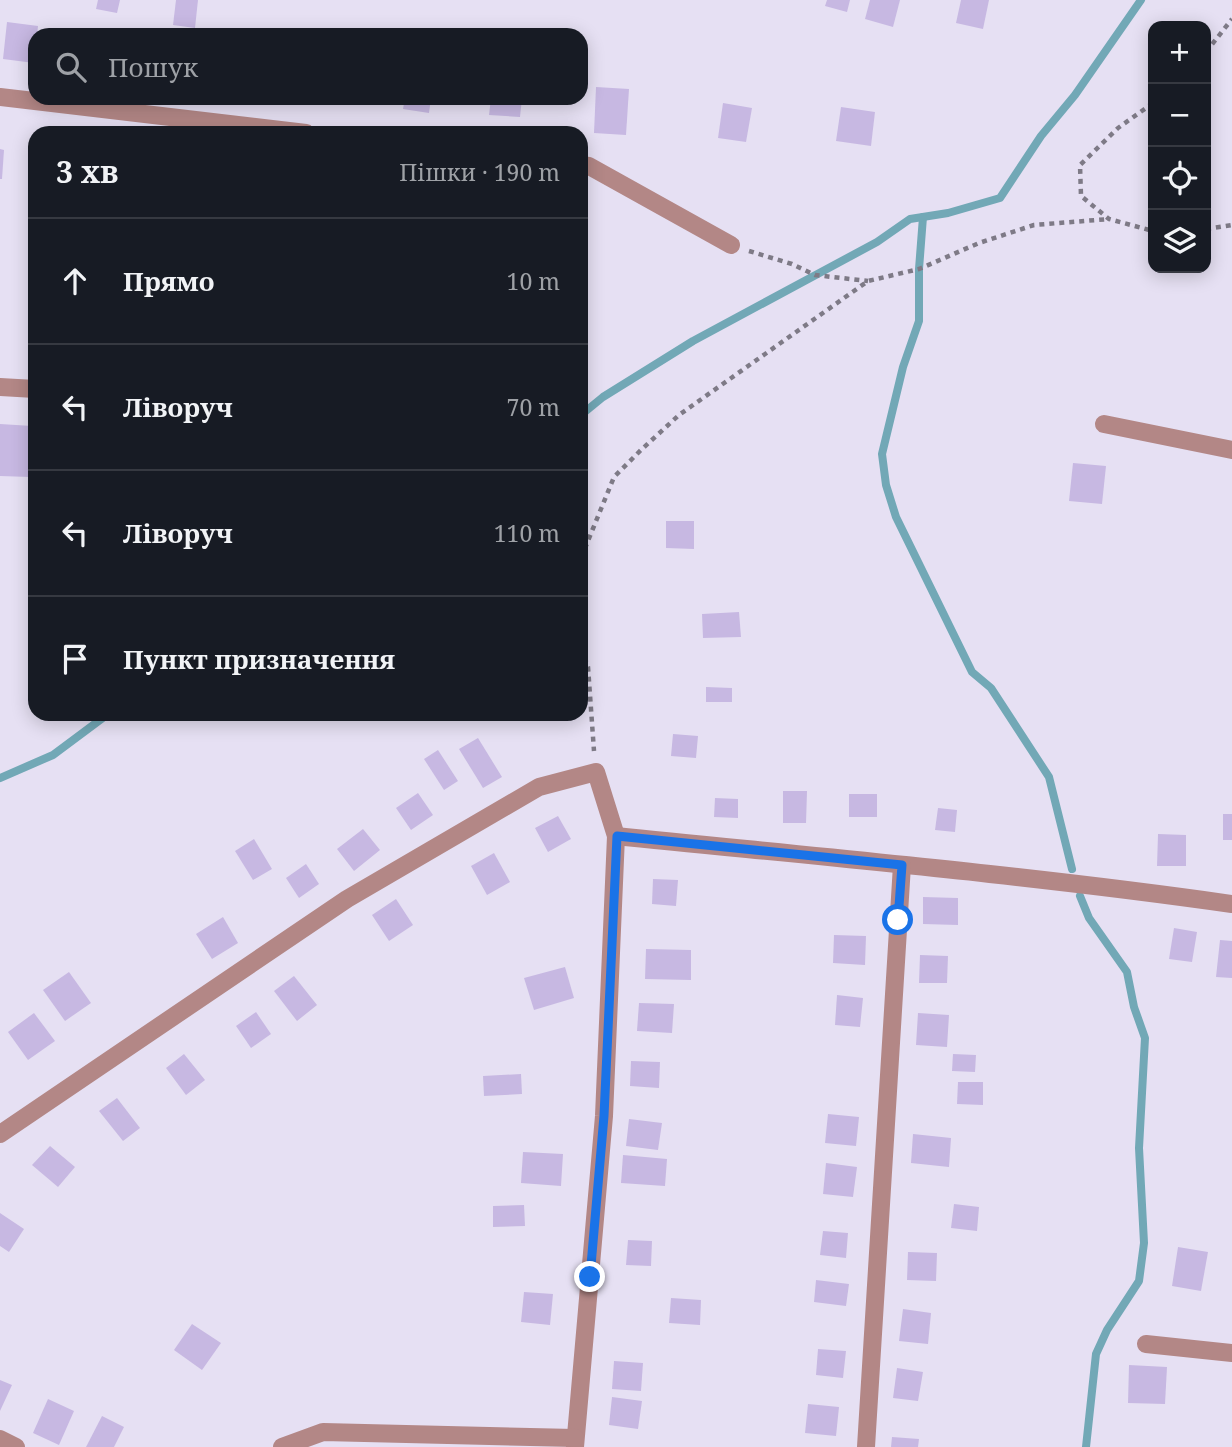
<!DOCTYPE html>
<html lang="uk">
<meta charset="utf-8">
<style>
body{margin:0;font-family:"Noto Serif",serif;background:#242831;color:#f1f3f6}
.controls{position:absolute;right:21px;top:21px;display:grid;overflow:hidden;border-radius:14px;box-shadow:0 4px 18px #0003}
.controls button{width:63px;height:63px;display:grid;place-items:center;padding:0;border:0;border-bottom:2px solid #363941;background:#171b24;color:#f1f3f6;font:35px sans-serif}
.stop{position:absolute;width:21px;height:21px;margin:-16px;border:5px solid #1a73e8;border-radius:50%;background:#fff}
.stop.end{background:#1a73e8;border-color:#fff;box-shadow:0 2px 7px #0008}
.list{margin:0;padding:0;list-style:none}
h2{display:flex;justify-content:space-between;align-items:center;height:91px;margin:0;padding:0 28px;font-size:30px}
h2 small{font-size:23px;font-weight:400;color:#9ea1a6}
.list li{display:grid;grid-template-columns:46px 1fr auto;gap:21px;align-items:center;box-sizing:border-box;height:126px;padding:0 28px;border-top:2px solid #363941}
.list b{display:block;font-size:26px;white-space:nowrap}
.list em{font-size:23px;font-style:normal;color:#9ea1a6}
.icon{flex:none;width:38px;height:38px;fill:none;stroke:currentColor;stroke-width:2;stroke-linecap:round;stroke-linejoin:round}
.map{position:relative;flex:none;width:1232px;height:1447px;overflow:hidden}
.search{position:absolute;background:#171b24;box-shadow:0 4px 18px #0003;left:28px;top:28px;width:560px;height:77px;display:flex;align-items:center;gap:18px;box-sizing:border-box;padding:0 24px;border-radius:21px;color:#9ea1a6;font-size:26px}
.panel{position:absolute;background:#171b24;box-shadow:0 4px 18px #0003;left:28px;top:126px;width:560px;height:595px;border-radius:21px}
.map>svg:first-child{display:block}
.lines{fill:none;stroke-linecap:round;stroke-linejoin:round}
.stream{stroke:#72a8b6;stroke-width:8}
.building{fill:#c7b8e2}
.path{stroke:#7e7a86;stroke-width:4.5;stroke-dasharray:5 5;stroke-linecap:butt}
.street{stroke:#b38786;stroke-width:18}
.route{stroke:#1a73e8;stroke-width:9}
</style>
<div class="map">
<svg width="1232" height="1447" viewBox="0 0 1232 1447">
<rect width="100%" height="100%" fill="#e6e0f3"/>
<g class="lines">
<g class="stream">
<polyline points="923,217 919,269 919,321 903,367 882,454 886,485 896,517 972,672 991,688 1049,777 1072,869"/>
<polyline points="581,415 603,397 693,341 877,242 910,219 948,213 1000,198 1041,136 1075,95 1141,0"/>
<polyline points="0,778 53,755 108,714"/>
<polyline points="1080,896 1089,918 1127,972 1134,1007 1145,1038 1139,1148 1144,1243 1139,1281 1107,1330 1096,1354 1086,1447"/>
</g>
</g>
<g class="building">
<polygon points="98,0 120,0 117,13 96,9"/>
<polygon points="176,0 198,0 195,28 173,25"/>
<polygon points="827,0 850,0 847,12 825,6"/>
<polygon points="870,0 900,0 893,27 865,19"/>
<polygon points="961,0 989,0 983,29 956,23"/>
<polygon points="7,22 38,26 37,35 35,35 34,63 3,59"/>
<polygon points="596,87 629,89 626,135 594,133"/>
<polygon points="405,98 431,98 429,113 403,109"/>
<polygon points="491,98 522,98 520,117 489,115"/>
<polygon points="723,103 752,108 746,142 718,138"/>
<polygon points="841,107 875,112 871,146 836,141"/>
<polygon points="0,149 4,150 2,179 0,179"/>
<polygon points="0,424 32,426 30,477 0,476"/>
<polygon points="1073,463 1106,466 1102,504 1069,501"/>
<polygon points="666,521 694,521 694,549 666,548"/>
<polygon points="739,612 741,637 703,638 702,614"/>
<polygon points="706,687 732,688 732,702 706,702"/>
<polygon points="673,734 698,736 696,758 671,756"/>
<polygon points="478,738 502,777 483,788 459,749"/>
<polygon points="438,750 458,781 444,790 424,759"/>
<polygon points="783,791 807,791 806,823 783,823"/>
<polygon points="418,793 433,815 411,830 396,808"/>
<rect x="849" y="794" width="28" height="23"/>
<polygon points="715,798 738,799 738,818 714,817"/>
<polygon points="938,808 957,810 955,832 935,830"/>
<rect x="1223" y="814" width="9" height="26"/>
<polygon points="558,816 571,839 548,852 535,828"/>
<polygon points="363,829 380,850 354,871 337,849"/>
<polygon points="1158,834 1186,835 1186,866 1157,866"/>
<polygon points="254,839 272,869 253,880 235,851"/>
<polygon points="494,853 510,882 487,895 471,866"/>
<polygon points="306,864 319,884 299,898 286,878"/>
<polygon points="653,879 678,880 676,906 652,904"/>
<polygon points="923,897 958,898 958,925 923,924"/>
<polygon points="396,899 413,925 389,941 372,915"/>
<polygon points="223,917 238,943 212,959 196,934"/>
<polygon points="1174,928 1197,932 1192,962 1169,959"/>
<polygon points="834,935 866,936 865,965 833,963"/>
<polygon points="1220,940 1232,941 1232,978 1216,977"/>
<polygon points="646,949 691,950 691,980 645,979"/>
<polygon points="920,955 948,956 947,983 919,983"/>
<polygon points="565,967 574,998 534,1010 524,978"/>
<polygon points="69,972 91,1003 65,1021 43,990"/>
<polygon points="294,976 317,1005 297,1021 274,991"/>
<polygon points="837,995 863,998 860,1027 835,1025"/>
<polygon points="639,1003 674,1004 672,1033 637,1031"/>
<polygon points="256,1012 271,1034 251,1048 236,1026"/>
<polygon points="34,1013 55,1041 28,1060 8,1032"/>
<polygon points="918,1013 949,1015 947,1047 916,1045"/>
<polygon points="184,1054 205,1080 186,1095 166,1068"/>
<polygon points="953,1054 976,1055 975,1072 952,1071"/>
<polygon points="631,1061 660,1062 659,1088 630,1086"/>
<polygon points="521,1074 522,1094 484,1096 483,1076"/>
<polygon points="958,1082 983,1082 983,1105 957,1104"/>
<polygon points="117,1098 140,1128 123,1141 99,1111"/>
<polygon points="828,1114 859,1117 856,1146 825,1143"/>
<polygon points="629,1119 662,1123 658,1150 626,1146"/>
<polygon points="913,1134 951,1138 949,1167 911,1163"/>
<polygon points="50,1146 75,1167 58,1187 32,1165"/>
<polygon points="523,1152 563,1154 561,1186 521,1183"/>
<polygon points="623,1155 667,1159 665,1186 621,1183"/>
<polygon points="826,1163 857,1167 853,1197 823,1194"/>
<polygon points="954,1204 979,1207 977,1231 951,1228"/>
<polygon points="524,1205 525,1226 493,1227 493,1206"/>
<polygon points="0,1213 24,1229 9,1252 0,1246"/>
<polygon points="823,1231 848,1233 846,1258 820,1255"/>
<polygon points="628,1240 652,1241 651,1266 626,1265"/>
<polygon points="1178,1247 1208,1252 1201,1291 1172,1286"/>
<polygon points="908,1252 937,1253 936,1281 907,1280"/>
<polygon points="816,1280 849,1284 846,1306 814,1302"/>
<polygon points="524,1292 553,1294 550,1325 521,1322"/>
<polygon points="671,1298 701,1300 700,1325 669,1323"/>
<polygon points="903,1309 931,1313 928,1344 899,1341"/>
<polygon points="192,1324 221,1343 202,1370 174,1350"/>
<polygon points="818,1349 846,1351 843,1378 816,1375"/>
<polygon points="614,1361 643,1363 641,1391 612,1389"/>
<polygon points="1129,1365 1167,1367 1165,1404 1128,1403"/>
<polygon points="897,1368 923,1372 918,1401 893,1398"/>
<polygon points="0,1380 12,1385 0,1411"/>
<polygon points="612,1397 642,1401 638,1429 609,1425"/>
<polygon points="48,1399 74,1411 59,1445 33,1433"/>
<polygon points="808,1404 839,1407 836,1436 805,1433"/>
<polygon points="102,1416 124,1427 114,1447 86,1447"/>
<polygon points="892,1437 919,1439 918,1447 891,1447"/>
</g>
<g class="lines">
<g class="path">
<polyline points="1206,52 1232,19"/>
<polyline points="1153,103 1118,128 1080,165 1081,196 1109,219 1153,231"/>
<polyline points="1206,229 1232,225"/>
<polyline points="749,251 792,264 815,275 868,281"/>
<polyline points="581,558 614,477 641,450 679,415 868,281 919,269 979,243 1034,225 1109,219"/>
<polyline points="581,648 588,667 594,751"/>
</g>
<g class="street">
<polyline points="0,97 306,133"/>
<polyline points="581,165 589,166 731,245"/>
<polyline points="0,387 35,389"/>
<polyline points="1104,424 1232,450"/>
<path d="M616 836C822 857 1028 875 1232 904"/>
<polyline points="0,1134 347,899 539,787 596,772 616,836 604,1116 575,1447"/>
<polyline points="1146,1344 1232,1353"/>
<polyline points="0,1439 16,1447"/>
<polyline points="282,1447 323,1432 575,1438"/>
<polyline points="866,1447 902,865"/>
</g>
</g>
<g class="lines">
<polyline class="route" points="590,1277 604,1116 617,836 902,865 898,920"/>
</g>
</svg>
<div class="controls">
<button>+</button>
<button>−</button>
<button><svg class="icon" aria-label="locate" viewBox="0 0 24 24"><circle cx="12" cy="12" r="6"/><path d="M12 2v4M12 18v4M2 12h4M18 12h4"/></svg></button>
<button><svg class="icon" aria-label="layers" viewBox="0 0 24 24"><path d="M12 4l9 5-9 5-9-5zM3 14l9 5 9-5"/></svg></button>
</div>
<div class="stop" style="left:898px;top:920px"></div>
<div class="stop end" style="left:590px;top:1277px"></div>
<div class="search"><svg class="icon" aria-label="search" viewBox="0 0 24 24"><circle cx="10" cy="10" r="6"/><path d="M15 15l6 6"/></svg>Пошук</div>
<section class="panel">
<h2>3 хв<small>Пішки · 190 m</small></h2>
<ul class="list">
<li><svg class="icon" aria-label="ahead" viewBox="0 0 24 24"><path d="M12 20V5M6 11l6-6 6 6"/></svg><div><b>Прямо</b></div><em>10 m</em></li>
<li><svg class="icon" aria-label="left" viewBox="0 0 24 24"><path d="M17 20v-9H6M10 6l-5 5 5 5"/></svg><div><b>Ліворуч</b></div><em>70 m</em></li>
<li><svg class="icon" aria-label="left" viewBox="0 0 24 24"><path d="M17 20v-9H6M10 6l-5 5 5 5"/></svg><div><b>Ліворуч</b></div><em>110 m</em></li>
<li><svg class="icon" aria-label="arrive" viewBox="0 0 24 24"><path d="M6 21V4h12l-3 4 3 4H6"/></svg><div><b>Пункт призначення</b></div></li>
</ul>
</section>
</div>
